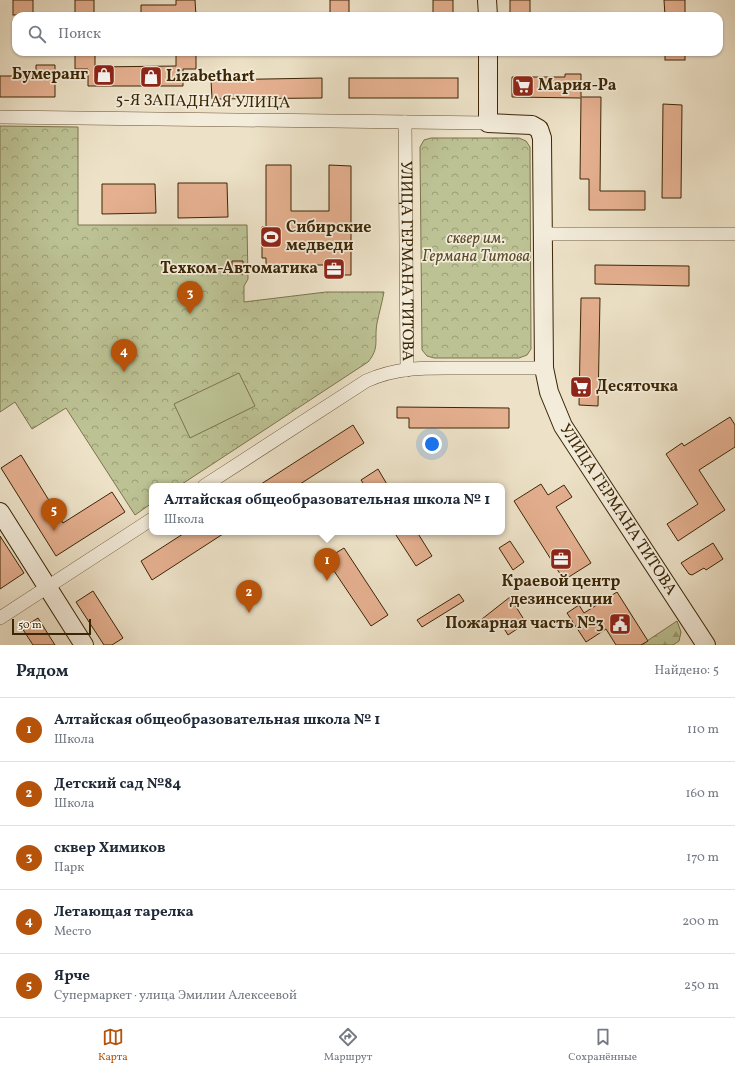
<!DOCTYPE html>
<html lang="ru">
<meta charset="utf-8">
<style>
body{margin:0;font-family:Vollkorn,serif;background:#f2f2f3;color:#1f2937}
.scale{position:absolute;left:12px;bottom:10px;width:79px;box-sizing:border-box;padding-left:4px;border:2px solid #3c2605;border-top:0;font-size:11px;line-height:14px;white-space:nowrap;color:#3c2605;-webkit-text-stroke:3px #f3ecdb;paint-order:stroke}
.you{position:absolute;left:432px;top:444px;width:14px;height:14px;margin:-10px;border:3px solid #fff;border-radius:50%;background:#1a73e8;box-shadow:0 0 0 6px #1a73e833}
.badge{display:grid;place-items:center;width:26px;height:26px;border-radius:50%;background:#b45309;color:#fff;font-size:13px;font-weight:700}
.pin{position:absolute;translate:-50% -33px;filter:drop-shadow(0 1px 2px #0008)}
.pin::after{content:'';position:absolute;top:21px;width:14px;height:12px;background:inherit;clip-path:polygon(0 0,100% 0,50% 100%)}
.popup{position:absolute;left:149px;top:483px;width:356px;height:52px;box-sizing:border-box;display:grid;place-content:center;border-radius:8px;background:#fff;filter:drop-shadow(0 1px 3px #0005);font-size:13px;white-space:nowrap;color:#747a83}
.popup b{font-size:15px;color:#1f2937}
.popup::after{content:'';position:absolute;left:50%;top:100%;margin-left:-8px;border:8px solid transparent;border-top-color:#fff}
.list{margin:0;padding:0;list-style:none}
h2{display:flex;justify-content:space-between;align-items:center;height:52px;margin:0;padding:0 16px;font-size:17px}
h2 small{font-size:13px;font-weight:400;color:#747a83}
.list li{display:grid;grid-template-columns:26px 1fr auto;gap:12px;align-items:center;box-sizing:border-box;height:64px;padding:0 16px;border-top:1px solid #e0e1e3}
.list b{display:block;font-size:15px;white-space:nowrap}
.list p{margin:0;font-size:13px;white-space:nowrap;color:#747a83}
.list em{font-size:13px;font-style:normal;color:#747a83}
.icon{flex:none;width:22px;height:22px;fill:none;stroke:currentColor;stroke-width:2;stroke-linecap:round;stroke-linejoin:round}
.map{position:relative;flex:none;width:735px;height:645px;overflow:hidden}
.search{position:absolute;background:#fff;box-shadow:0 1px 3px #0004;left:12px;right:12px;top:12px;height:44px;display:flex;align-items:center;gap:10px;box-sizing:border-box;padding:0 14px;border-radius:12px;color:#747a83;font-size:15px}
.sheet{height:372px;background:#fff}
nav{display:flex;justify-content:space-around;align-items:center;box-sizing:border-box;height:56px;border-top:1px solid #e0e1e3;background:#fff;font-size:11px;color:#747a83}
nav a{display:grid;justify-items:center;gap:2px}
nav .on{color:#b45309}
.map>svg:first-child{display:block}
.forest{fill:url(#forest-firs);stroke:#7c744c}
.park{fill:url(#park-crowns);stroke:#7c744c}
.pitch{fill:#bcc294;stroke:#7c744c}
.building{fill:#e5b090;stroke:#3c2605}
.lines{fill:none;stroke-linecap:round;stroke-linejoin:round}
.street-casing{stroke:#685536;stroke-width:14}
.secondary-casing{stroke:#3c2605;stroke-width:20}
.street{stroke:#f3ecdb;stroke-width:13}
.secondary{stroke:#f3ecdb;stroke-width:18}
.labels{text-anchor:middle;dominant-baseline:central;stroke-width:3.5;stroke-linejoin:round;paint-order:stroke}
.poi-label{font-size:16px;font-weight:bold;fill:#3c2605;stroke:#f3ecdb;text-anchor:start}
.street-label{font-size:16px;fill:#3c2605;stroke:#f3ecdb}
.park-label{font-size:16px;font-style:italic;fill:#5c4d29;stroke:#f3ecdb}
</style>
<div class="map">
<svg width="735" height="645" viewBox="0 0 735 645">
<defs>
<pattern id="forest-firs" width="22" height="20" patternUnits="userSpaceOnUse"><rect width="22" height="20" fill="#bcc294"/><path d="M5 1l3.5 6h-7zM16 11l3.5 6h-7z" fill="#9a9d77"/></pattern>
<pattern id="park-crowns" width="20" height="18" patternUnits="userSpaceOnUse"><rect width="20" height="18" fill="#bcc294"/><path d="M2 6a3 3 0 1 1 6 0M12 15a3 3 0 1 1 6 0" fill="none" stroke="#9a9d77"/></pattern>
</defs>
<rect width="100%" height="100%" fill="#ede2c8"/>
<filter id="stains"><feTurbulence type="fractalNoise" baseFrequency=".005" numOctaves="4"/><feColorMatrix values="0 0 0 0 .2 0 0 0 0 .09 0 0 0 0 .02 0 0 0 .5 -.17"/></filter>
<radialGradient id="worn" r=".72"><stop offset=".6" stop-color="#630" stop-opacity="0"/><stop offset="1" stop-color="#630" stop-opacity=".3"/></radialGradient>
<polygon class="forest" points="677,621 681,632 679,641 673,645 641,645"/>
<g class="park">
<path d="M0 126 78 127V225H247L248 279 244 286V302L326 292H384C382 303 379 313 377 323 374 340 380 348 368 362L179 486H152V503L135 515 66 408 32 429 15 402 0 412Z"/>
<polygon points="431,138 519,138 526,141 530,147 531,349 527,355 519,358 434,358 427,356 422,350 420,147 424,140"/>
</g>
<polygon class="pitch" points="239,373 255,406 190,438 174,404"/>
<g class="building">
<rect x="13" y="0" width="20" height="15"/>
<rect x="75" y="0" width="19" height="16"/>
<polygon points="176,0 195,0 196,16 141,16 141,5 176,5"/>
<rect x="330" y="0" width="19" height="16"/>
<rect x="433" y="0" width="20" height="16"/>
<rect x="510" y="0" width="20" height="16"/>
<polygon points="664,0 685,0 685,16 665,16"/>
<polygon points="75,52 95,52 95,67 176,66 176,52 196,52 196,69 183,69 183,86 88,86 88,69 75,69"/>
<rect x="665" y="52" width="20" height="8"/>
<polygon points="36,65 55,65 55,97 0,97 0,76 36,76"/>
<polygon points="565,74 581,74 581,97 601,97 600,191 645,191 645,210 589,210 589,179 580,179 581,98 512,97 512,77 565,77"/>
<polygon points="322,78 322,98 212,99 211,80"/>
<rect x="349" y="78" width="109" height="20"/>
<polygon points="663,104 682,105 681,198 662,198"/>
<polygon points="266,165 291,165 291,211 329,211 329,165 351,166 351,275 328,275 328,265 292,265 292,272 266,271 266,258 262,258 262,227 266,227"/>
<polygon points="178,183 227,183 228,217 178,218"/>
<polygon points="102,184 155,184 156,213 102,214"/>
<polygon points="232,261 243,261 243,274 232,273"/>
<polygon points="595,265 689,266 689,286 595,284"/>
<polygon points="581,298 600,298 598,406 579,405"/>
<polygon points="397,407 509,408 509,428 409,428 409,418 397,418"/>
<polygon points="730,417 735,425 735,447 699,470 725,510 678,541 667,524 698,504 666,454 682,443 684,446"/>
<polygon points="353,425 364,443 297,486 258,486"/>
<polygon points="21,455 63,523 112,492 125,512 56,556 1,468"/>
<polygon points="378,469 388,486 365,486 361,480"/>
<polygon points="541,484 548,495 564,485 572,497 556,507 591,563 564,580 514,501"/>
<polygon points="186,532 226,532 152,580 141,561"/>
<polygon points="394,532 417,532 432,556 416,566"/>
<polygon points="0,536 24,573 0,589"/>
<polygon points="510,541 524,562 513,570 499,548"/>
<polygon points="713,543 723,559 706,570 704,568 692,575 689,574 681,563"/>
<polygon points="344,548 388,615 371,626 326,559"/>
<polygon points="93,591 123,638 112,645 104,645 76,602"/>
<polygon points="617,592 648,641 641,645 616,645 606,629 586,642 567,613 579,605 584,613"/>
<polygon points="459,594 464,601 422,627 417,620"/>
<polygon points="510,597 526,623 508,635 500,622 490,629 482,619"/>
<polygon points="38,618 55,645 33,645 22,628"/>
</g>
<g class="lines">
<g class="street-casing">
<g id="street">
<polyline points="0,117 488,123"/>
<path id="s1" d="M405 122 407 370"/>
<polyline points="543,234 735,234"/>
<path d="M204 486 366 381C399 366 429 368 464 368 490 368 517 368 544 368"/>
<polyline points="0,618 152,519"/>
</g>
</g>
<g class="secondary-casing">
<g id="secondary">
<polyline points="487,0 488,16"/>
<path id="s2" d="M488 52V123L532 125 539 129 542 138 544 368 549 392 563 426 706 645"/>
<polyline points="0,512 84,645"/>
</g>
</g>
<use href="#street" class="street"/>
<use href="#secondary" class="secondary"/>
</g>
<defs>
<g id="shop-square" transform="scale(1.15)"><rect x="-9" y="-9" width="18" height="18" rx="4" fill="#8f2418" stroke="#f3ecdb"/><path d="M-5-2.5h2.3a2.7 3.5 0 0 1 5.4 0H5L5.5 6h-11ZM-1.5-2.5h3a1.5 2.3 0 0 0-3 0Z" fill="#fff"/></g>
<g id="supermarket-square" transform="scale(1.15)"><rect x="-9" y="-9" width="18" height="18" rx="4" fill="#8f2418" stroke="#f3ecdb"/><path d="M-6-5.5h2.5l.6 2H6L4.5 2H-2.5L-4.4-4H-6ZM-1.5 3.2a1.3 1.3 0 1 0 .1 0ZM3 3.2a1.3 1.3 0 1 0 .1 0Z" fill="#fff"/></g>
<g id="stadium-square" transform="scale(1.15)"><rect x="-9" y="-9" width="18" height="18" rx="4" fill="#8f2418" stroke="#f3ecdb"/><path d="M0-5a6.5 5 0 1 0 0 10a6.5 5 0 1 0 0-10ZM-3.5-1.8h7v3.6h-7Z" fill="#fff"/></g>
<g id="office-square" transform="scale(1.15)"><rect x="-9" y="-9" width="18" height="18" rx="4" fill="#8f2418" stroke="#f3ecdb"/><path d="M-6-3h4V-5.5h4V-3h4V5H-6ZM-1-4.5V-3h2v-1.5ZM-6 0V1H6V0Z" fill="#fff"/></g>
<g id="civic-square" transform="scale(1.15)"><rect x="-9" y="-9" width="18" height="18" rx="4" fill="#8f2418" stroke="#f3ecdb"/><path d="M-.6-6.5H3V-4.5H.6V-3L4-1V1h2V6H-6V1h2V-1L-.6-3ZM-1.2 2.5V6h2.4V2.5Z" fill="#fff"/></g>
</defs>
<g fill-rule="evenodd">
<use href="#shop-square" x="104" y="75"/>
<use href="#shop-square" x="151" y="77"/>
<use href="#supermarket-square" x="523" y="86"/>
<use href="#stadium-square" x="271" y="237"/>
<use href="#office-square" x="334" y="269"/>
<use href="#supermarket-square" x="581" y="387"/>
<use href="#office-square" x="561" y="559"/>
<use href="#civic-square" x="620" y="624"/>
</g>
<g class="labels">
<g class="poi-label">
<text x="88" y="75" text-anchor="end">Бумеранг</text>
<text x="166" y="77">Lizabethart</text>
<text x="538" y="86">Мария-Ра</text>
<text x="286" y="228">Сибирские<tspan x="286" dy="18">медведи</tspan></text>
<text x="318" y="269" text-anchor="end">Техком-Автоматика</text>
<text x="596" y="387">Десяточка</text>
<text x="561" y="582" text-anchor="middle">Краевой центр<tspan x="561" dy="18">дезинсекции</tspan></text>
<text x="604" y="624" text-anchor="end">Пожарная часть №3</text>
</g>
<g class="street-label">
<text transform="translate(203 102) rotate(1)">5-Я ЗАПАДНАЯ УЛИЦА</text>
<text stroke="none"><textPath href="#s1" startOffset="139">УЛИЦА ГЕРМАНА ТИТОВА</textPath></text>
<text stroke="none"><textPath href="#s2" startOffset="524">УЛИЦА ГЕРМАНА ТИТОВА</textPath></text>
</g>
<g class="park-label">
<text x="476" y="239">сквер им.<tspan x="476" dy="18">Германа Титова</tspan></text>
</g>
</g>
<rect width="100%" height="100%" filter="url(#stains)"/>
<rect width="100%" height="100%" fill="url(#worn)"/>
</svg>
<div class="scale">50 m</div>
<div class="you"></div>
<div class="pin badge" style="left:327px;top:581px">1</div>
<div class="popup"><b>Алтайская общеобразовательная школа № 1</b>Школа</div>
<div class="pin badge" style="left:249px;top:613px">2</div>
<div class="pin badge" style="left:190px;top:314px">3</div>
<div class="pin badge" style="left:124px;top:372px">4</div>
<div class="pin badge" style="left:54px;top:531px">5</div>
<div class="search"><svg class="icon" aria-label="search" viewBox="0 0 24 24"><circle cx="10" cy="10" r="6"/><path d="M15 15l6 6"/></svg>Поиск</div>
</div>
<section class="sheet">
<h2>Рядом<small>Найдено: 5</small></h2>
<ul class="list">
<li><span class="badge">1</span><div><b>Алтайская общеобразовательная школа № 1</b><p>Школа</p></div><em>110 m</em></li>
<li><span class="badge">2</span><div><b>Детский сад №84</b><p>Школа</p></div><em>160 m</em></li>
<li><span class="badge">3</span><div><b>сквер Химиков</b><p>Парк</p></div><em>170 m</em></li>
<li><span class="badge">4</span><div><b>Летающая тарелка</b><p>Место</p></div><em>200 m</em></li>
<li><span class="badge">5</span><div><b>Ярче</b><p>Супермаркет · улица Эмилии Алексеевой</p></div><em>250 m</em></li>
</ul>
</section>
<nav>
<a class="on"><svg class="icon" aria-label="map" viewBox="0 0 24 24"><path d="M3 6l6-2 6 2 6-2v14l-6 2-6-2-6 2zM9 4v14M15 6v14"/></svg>Карта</a>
<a><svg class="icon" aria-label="directions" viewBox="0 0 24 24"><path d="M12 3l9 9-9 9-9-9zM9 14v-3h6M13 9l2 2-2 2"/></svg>Маршрут</a>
<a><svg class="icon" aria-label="saved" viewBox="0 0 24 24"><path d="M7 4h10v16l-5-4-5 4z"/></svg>Сохранённые</a>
</nav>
